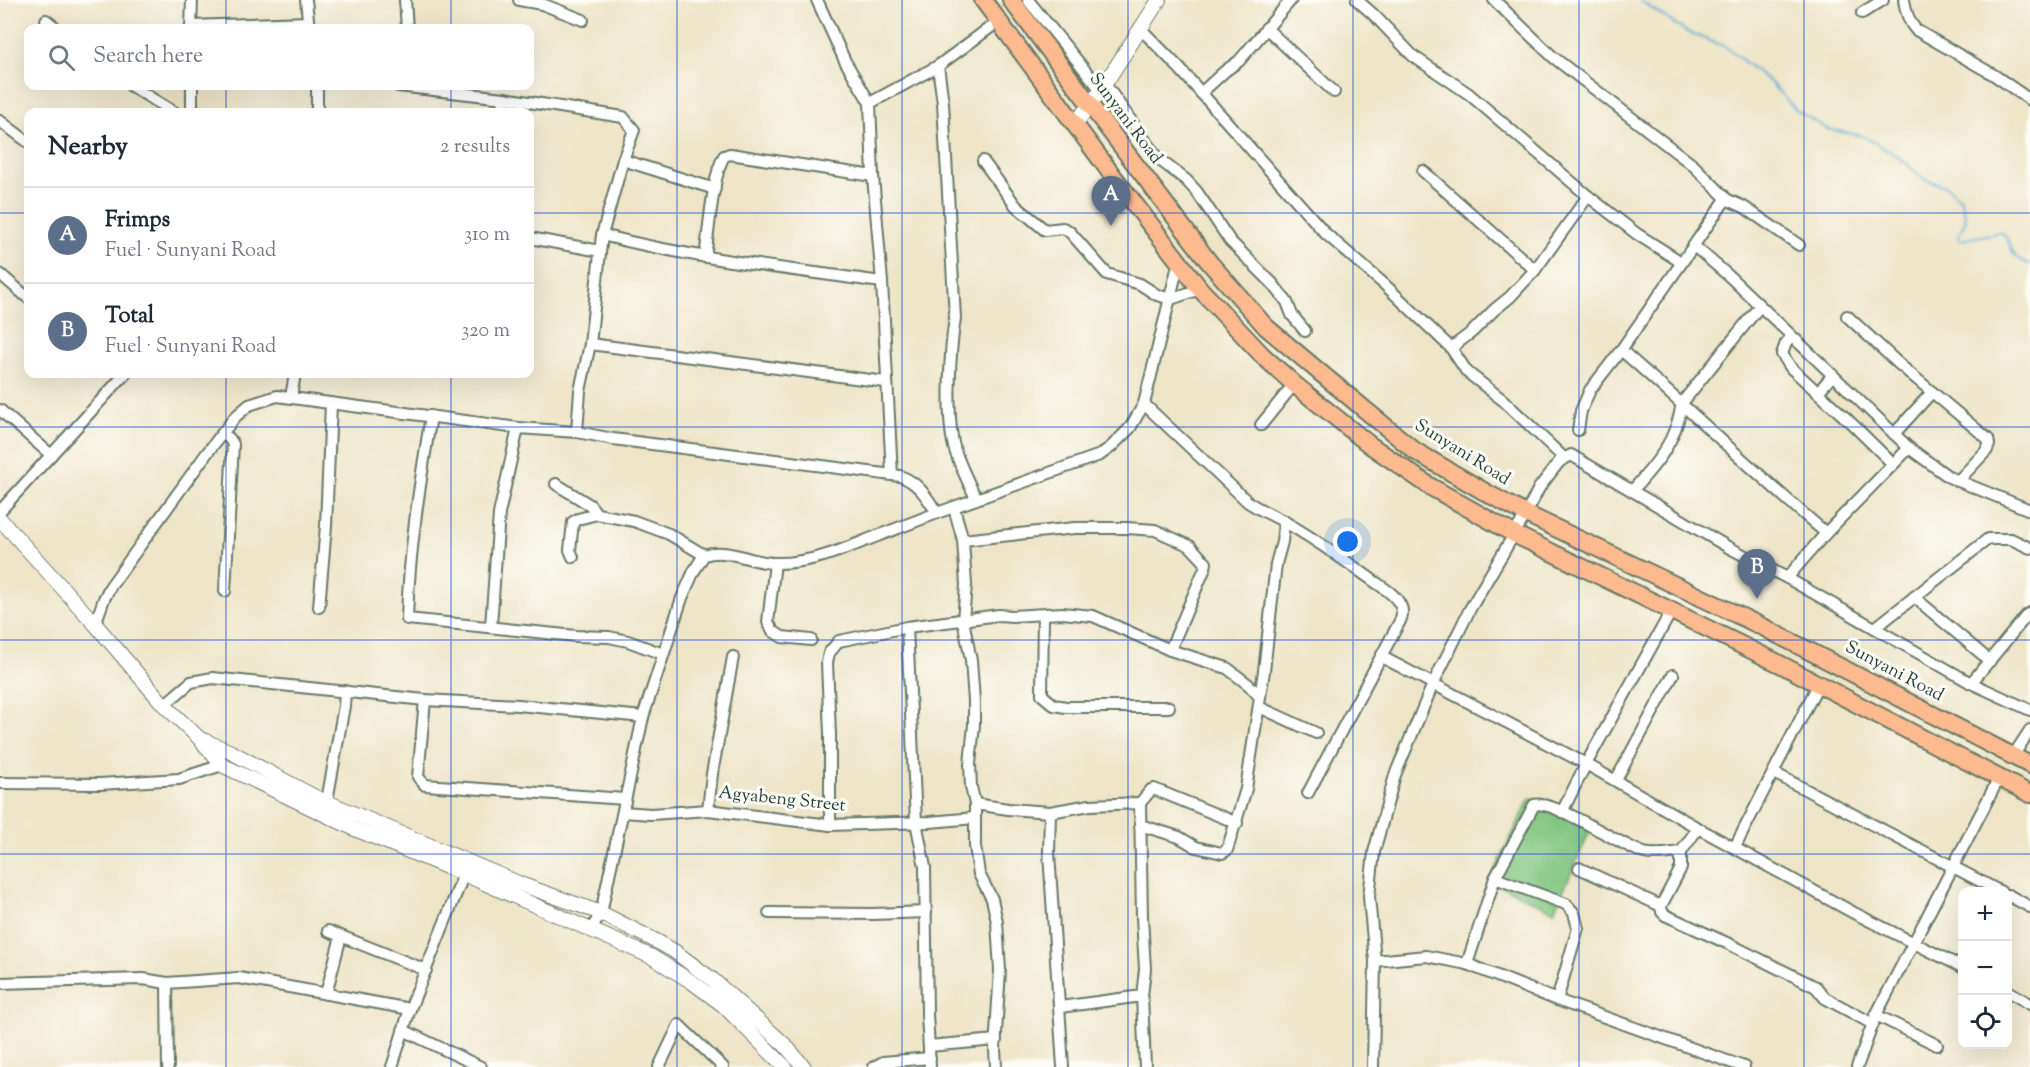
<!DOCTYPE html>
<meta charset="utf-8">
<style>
body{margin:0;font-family:"Sorts Mill Goudy",serif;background:#f6f6f7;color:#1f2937}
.controls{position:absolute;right:18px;bottom:18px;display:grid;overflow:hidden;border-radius:12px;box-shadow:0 6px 24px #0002}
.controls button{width:54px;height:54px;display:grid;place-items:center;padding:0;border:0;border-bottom:2px solid #e0e1e3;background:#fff;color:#1f2937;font:30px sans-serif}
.you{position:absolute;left:1348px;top:542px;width:21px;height:21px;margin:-15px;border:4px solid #fff;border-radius:50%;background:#1a73e8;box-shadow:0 0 0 9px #1a73e833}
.badge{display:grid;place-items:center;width:39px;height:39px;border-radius:50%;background:#0b8043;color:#fff;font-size:20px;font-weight:700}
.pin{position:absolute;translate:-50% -50px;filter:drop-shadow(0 2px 3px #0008)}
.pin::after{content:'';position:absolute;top:32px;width:21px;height:18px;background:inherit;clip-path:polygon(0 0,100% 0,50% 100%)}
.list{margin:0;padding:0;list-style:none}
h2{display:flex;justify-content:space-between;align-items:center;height:78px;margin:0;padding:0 24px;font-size:26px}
h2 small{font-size:20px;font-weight:400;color:#747a83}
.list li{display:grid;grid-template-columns:39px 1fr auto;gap:18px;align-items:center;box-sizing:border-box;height:96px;padding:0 24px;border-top:2px solid #e0e1e3}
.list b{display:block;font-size:22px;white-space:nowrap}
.list p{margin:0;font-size:20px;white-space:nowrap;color:#747a83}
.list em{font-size:20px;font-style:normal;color:#747a83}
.icon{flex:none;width:33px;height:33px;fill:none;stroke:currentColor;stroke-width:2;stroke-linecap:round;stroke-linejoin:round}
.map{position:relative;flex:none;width:2030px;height:1067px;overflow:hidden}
.search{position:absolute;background:#fff;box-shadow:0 6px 24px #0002;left:24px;top:24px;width:510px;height:66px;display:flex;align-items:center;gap:15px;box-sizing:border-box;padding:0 21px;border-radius:12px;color:#747a83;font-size:22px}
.panel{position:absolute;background:#fff;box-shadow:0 6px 24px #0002;left:24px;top:108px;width:510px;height:270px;border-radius:12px}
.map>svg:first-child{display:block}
.green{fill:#82c681;stroke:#50825a;stroke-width:1.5}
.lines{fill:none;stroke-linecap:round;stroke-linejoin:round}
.stream{stroke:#60acd9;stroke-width:2}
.minor-casing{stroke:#677867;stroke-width:14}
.tertiary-casing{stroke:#677867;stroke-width:16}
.primary-casing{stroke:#677867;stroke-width:20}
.minor{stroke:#fff;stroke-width:10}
.tertiary{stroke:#fff;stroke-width:14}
.primary{stroke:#fcba8e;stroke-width:16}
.grid{fill:none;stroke:#1d4ed8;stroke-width:1.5;stroke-opacity:0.55}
.labels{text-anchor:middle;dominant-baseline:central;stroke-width:6;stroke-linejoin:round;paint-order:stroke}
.street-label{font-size:18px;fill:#1f3d34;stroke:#fdfcf7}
</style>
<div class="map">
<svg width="2030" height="1067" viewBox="0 0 2030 1067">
<rect width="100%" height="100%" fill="#fdfcf7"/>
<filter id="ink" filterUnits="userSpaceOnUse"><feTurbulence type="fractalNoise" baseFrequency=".0167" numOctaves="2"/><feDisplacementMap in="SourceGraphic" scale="12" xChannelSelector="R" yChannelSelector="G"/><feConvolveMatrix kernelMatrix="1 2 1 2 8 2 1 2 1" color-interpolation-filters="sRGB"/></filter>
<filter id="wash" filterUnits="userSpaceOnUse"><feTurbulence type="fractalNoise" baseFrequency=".008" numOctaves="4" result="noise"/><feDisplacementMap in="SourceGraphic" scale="24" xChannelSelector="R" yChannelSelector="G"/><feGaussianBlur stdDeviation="1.35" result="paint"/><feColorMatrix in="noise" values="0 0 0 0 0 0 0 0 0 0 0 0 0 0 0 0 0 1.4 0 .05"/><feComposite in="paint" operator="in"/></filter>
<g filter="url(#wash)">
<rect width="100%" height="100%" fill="#eee5c7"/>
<polygon class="green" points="1530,798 1591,829 1554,911 1490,881"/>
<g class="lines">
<path class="stream" d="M1639 0 1687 32 1726 47 1770 82 1796 110 1827 129 1863 136 1897 156 1924 179 1946 186 1960 198 1966 219 1958 237 1961 240 2001 232C2017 246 2004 256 2030 264"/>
</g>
</g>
<g filter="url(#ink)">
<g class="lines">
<g class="minor-casing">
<g id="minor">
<polyline points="306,0 309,28"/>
<polyline points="405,0 407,28"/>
<polyline points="519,0 542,4 583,20"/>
<polyline points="817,0 845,61 870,103 873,176 882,282 892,475"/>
<polyline points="1028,0 1101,90"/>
<polyline points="1357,0 1374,15 1413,56 1469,94 1588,196 1637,234 1681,262"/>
<polyline points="1494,0 1553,57 1694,166 1724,196 1726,199 1744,207 1799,245"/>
<path d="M1904 0C1906 11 1908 21 1916 30L1994 75 2030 100"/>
<polyline points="1862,13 1883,0"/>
<polyline points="46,20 56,28"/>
<polyline points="191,26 308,22"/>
<polyline points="191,28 192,0"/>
<polyline points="1140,28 1180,69 1326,234 1385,285 1451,348 1467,372 1504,401 1564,458"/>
<polyline points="1266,28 1334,92"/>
<path d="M938 66 943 103 955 318C950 350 946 415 954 447 959 464 968 482 976 498"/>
<polyline points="1105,84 1149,146 1161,161 1186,180 1197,192 1230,241 1273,284 1287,302 1292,315 1305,331"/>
<polyline points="131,86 174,112"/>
<polyline points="192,86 192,112"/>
<polyline points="317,86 317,112"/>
<polyline points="398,86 504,98 623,117 634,130 623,160 602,235 590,344 580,391 577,432"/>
<polyline points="1201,93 1225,71 1239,61 1291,0"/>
<polyline points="870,103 938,66 999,21"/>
<polyline points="503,112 504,98"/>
<polyline points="0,121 28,142"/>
<polyline points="623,160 715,189"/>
<polyline points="983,161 1016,206 1045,230 1063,228 1069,231 1107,274 1140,284 1157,295 1171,299 1200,289"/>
<polyline points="1423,171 1535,270"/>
<path d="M602 235C694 259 789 269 882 282"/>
<polyline points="530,238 600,251"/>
<polyline points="1694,246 1730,277 1909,448 1949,477 2030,510"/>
<path d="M705 257C709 232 712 177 724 156L730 154 873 176"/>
<polyline points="0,274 28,298"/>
<polyline points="1847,316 1900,365 1988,439 1989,445 1987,450 1958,481"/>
<polyline points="1792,337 1786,343 1782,354 1791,368 1848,420 1893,464"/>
<polyline points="590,344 886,382"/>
<polyline points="1451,348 1472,332 1494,310 1510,297 1535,270 1588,196"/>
<path d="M1621 350C1690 410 1756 474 1826 533"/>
<polyline points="1818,392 1833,375"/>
<polyline points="291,397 295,374"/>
<path d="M1144 404 1248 502C1260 510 1272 515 1285 522 1315 539 1343 559 1371 579 1380 586 1394 593 1399 603 1403 609 1403 615 1400 621L1308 793"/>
<polyline points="0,410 51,455"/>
<path d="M431 416C420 483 409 550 407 619L576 636 609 637 628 641 663 654"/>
<polyline points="1261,425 1294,384"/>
<polyline points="1578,430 1581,411 1590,390 1621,350 1726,199"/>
<polyline points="222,434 229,438 233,444 225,591"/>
<polyline points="1894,434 1932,392"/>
<polyline points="556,484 590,505 597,514 634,521 669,534 704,555"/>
<path d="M1632 491C1657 463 1676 442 1682 403L1759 307"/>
<polyline points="954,508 963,540 966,585 963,620 971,660 974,701 974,725 970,764 971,787 975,804 975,846 979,874 992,899 997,922 1000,970 995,1049 996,1067"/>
<polyline points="0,511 125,374"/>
<polyline points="963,540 1075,528 1127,528 1155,530 1190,546 1206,563 1205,568 1170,650"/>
<polyline points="573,557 570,550 573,522 578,519 597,514"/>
<polyline points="775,563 768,622 773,631 782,637 811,640"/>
<polyline points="1787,578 1826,533 1909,448"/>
<polyline points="1914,597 1990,661"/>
<polyline points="319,607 326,526 331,403"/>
<polyline points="1043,613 1042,695 1054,705 1066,707 1169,707"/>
<path d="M95 624 104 599 110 587 207 453 235 417 249 405 277 396 518 428 577 432 613 439 900 476C919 483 926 496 937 513"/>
<polyline points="491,626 499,514 518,428"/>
<polyline points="907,627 916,822 925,867 927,1014 930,1067"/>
<polyline points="1875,628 1988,539 2011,539 2030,548"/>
<polyline points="1382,657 1586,764 1698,828 1854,913 1962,967"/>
<polyline points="1971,683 2027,615 2030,613"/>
<polyline points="425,700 418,777 425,785 625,799"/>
<polyline points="164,705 191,682 213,678 425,700 518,705 643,717"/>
<polyline points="1259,707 1316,733"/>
<polyline points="2013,756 2030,730"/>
<polyline points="1774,773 2001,892"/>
<polyline points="1616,780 1673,675"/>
<polyline points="0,783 100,784 179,779 222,765"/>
<polyline points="327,801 344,706 345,691"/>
<polyline points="975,804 1008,809 1050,812 1090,805 1140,803"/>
<polyline points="708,810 712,774 733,657"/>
<polyline points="623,812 651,814 708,810 830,825 930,822 975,818"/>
<polyline points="1050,812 1049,853 1063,1067"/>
<polyline points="1562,812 1586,764 1672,610"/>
<polyline points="830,825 830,734 827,663 829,653 839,641 907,627 999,615 1012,616 1062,613 1093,616 1170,650 1227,668 1249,685 1260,697"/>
<polyline points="1140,825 1179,837 1196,847 1222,853 1227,850 1246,789 1264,671 1276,564 1282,542 1284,521"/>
<polyline points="1735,847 1818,685"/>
<polyline points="1681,852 1681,868 1661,906 1662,912 1665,915 1729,944 1816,987 1825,998 1873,1024"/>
<polyline points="1579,868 1661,906"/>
<polyline points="1495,878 1566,904 1574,913 1578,928 1557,1000"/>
<polyline points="2008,895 2030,907"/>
<polyline points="769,913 873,914 926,912"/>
<path d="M591 930 601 913 643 717 682 598 694 571 704 555C729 547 753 564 777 563 810 563 837 552 867 540 890 531 914 522 937 513L1100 455 1111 447 1130 428 1144 404 1179 261"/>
<polyline points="328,931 426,970"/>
<polyline points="1375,961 1426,956 1467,964 1557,1000 1744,1067"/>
<path d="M1467 964 1495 878 1534 805C1552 798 1621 846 1644 853 1655 856 1670 853 1681 852L1698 828"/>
<polyline points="0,983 143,979 167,983 239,978 410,1009"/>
<polyline points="167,983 168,1067"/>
<polyline points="2008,991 2030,1004"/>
<polyline points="326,994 341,936"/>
<polyline points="1060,1007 1142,996"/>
<polyline points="1876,1015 1937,1045"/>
<polyline points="403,1030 481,1067"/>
<polyline points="929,1046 996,1040"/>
<polyline points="392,1067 410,1009 464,874"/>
<polyline points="659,1067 679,1025 723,1067"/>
<polyline points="874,1067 883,1062 930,1058"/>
<polyline points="1145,1067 1142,996 1145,969 1142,917 1140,803 1151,790 1154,789 1237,823"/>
<polyline points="1373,1067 1375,961 1369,897 1374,852 1395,775 1433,684 1470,609 1526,514 1539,488 1559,462 1571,455 1728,547 1787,578 1971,683 2030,710"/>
<polyline points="1857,1067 1876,1015 1999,778"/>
</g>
</g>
<g class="tertiary-casing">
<g id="tertiary">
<polyline points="1075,124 1101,90 1159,0"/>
<polyline points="0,519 95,624 164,705 199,738 222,765 355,829 464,874 652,957 692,982 723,1005 785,1067"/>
<polyline points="203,740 231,752 315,797 523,885 601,913 658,942 674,951 713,980 785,1045 804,1067"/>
</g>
</g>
<g class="primary-casing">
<g id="primary">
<polyline points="983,0 1113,176 1200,289 1263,356 1294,384 1370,445 1431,487 1514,534 1778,663 2030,794"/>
<polyline points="1011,0 1209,262 1266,327 1323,375 1415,451 1485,492 1526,514 1763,627 2030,765"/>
</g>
</g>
<use href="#minor" class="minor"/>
<use href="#tertiary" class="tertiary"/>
<use href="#primary" class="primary"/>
</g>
</g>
<path class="grid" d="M226 0V28M451 0V28M677 0V1067M902 0V1067M1128 0V1067M1353 0V1067M1579 0V1067M1804 0V1067M226 86V112M451 86V112M0 213H28M530 213H2030M226 374V1067M451 374V1067M0 427H2030M0 640H2030M0 854H2030"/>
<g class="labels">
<g class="street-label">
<text transform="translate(1125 119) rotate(53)">Sunyani Road</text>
<text transform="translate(1462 453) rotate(32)">Sunyani Road</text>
<text transform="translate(1894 672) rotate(28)">Sunyani Road</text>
<text transform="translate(782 800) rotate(6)">Agyabeng Street</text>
</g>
</g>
</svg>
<div class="controls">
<button>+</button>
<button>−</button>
<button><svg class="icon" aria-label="locate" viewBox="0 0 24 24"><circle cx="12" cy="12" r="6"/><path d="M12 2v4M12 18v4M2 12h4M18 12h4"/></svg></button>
</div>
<div class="you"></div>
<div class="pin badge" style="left:1111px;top:226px;background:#5c6f8a">A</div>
<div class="pin badge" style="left:1757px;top:599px;background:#5c6f8a">B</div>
<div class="search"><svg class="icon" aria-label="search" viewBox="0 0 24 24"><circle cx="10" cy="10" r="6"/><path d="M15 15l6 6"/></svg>Search here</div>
<section class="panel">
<h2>Nearby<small>2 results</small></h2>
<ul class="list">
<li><span class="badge" style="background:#5c6f8a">A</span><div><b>Frimps</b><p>Fuel · Sunyani Road</p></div><em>310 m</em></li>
<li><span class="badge" style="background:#5c6f8a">B</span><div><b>Total</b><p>Fuel · Sunyani Road</p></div><em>320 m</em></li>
</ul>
</section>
</div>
